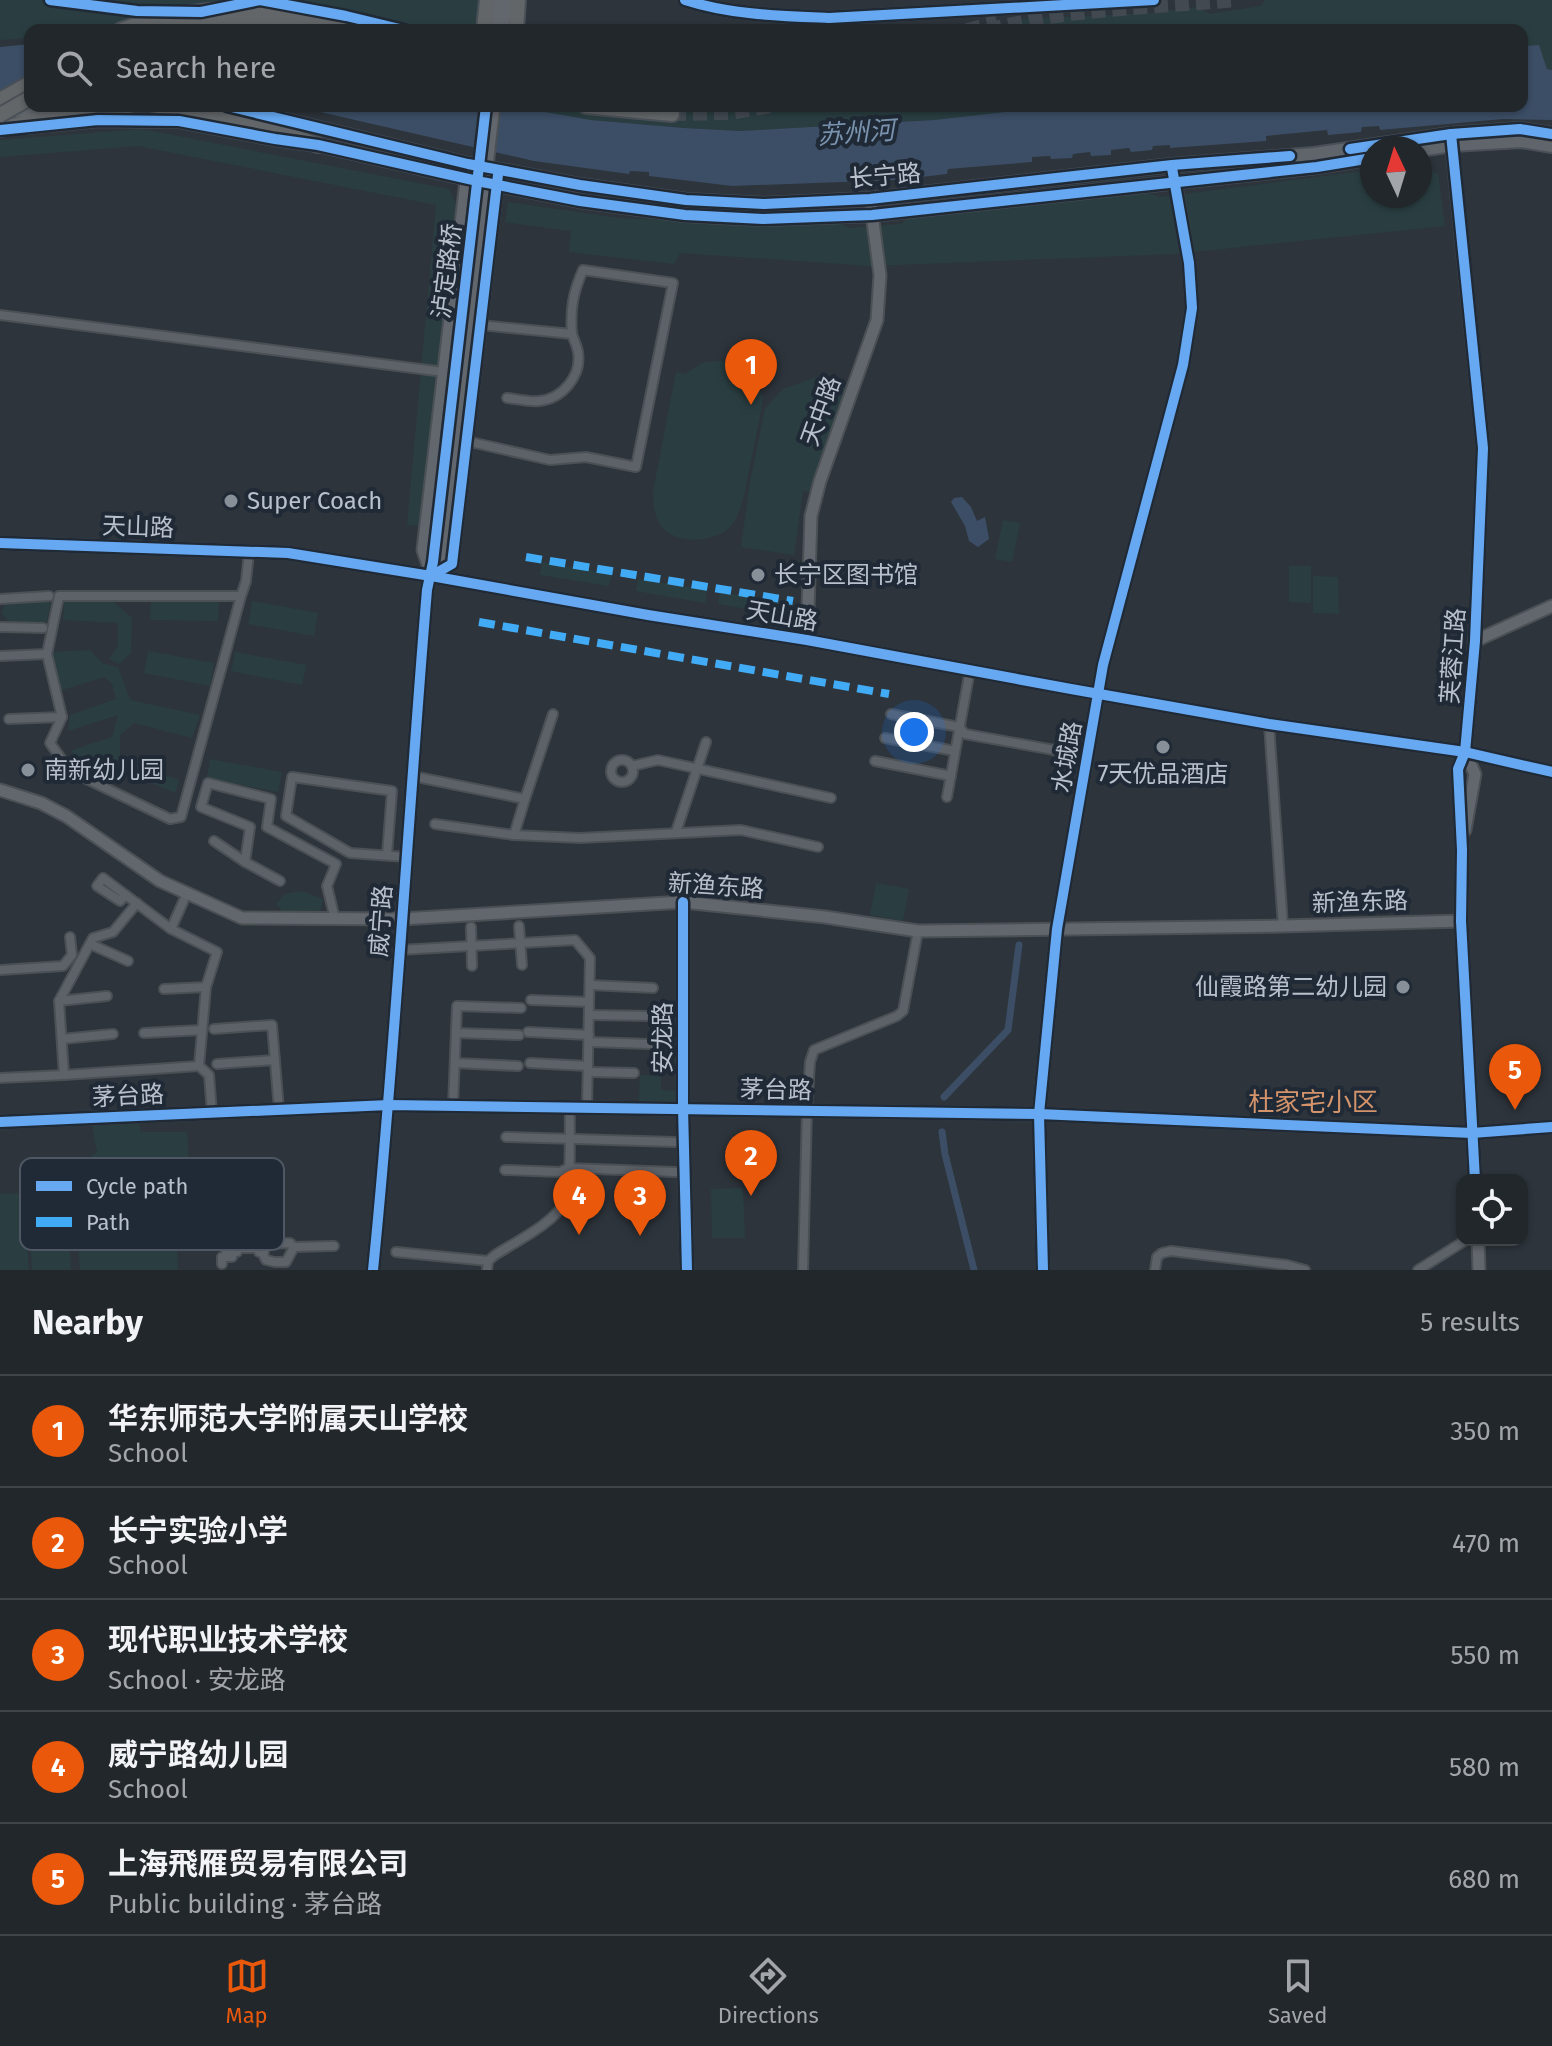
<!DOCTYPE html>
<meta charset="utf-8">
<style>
body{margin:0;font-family:"Fira Sans","Noto Sans SC",sans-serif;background:#2a2f34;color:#f1f3f6}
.controls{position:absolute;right:24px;bottom:24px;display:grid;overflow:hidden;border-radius:16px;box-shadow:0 2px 6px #0004}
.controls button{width:72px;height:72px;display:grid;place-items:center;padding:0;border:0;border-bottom:2px solid #3f4448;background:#22272c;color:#f1f3f6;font:40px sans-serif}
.compass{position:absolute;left:1360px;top:136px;width:72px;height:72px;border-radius:50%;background:#22272c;box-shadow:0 2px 6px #0004;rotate:356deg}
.you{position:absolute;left:914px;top:732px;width:28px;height:28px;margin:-20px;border:6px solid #fff;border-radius:50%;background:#1a73e8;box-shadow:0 0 0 12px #1a73e833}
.badge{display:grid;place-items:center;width:52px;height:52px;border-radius:50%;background:#ea580c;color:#fff;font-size:26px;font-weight:700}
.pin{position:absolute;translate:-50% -66px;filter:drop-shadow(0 2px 4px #0008)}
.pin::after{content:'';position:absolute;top:42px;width:28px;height:24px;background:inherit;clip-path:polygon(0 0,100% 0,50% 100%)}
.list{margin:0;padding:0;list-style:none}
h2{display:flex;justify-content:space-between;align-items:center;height:104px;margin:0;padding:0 32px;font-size:34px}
h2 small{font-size:26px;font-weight:400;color:#a2a5a9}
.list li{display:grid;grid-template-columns:52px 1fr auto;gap:24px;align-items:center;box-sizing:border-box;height:112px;padding:0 32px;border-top:2px solid #3f4448}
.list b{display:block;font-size:30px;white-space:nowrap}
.list p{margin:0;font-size:26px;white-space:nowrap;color:#a2a5a9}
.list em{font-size:26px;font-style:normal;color:#a2a5a9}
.icon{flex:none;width:44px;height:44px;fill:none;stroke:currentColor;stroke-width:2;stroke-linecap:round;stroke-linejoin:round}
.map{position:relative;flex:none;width:1552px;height:1270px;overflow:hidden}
.search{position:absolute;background:#22272c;box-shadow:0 2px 6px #0004;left:24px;right:24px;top:24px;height:88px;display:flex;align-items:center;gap:20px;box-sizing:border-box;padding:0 28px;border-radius:16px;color:#a2a5a9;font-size:30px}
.sheet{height:664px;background:#22272c}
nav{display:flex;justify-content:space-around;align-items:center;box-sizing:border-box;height:112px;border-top:2px solid #3f4448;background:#22272c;font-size:22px;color:#a2a5a9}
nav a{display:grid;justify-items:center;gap:4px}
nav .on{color:#ea580c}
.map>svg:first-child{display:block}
.green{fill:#2a3e41}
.water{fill:#3c4e65}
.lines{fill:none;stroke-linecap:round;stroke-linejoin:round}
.canal{stroke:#3c4e65;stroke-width:7}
.highway-tunnel{stroke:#424951;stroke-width:14;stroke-dasharray:14 7;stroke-linecap:butt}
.street-casing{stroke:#4b5055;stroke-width:12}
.secondary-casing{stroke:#4b5055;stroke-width:15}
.primary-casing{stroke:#4b5058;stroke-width:16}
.highway-casing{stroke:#4a5057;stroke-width:18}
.street{stroke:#5d6269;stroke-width:8}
.secondary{stroke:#62666d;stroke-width:11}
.primary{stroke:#5f656b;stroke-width:12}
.highway{stroke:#626669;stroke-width:14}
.secondary-bridge-casing{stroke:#4b5055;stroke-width:15;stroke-linecap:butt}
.highway-bridge-casing{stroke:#4a5057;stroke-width:18;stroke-linecap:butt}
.secondary-bridge{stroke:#62666d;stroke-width:11}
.highway-bridge{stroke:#626669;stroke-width:14}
.quiet{stroke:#42abf6;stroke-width:8;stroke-dasharray:16 8;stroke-linecap:butt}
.cycleway-casing{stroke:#202a36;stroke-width:15}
.cycleway{stroke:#66a8f1;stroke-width:10}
.poi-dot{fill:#878f99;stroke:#202a36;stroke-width:3}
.labels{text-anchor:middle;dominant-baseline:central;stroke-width:8;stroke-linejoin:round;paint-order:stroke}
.street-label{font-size:24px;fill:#b8c0cb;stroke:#202a36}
.poi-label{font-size:24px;fill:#b8c0cb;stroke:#202a36;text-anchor:start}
.water-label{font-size:26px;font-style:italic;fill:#7992ad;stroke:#202a36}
.neighbourhood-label{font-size:26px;fill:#d4946b;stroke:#202a36}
.key{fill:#202a36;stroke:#4e5763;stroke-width:2}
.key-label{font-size:22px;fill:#b8c0cb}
</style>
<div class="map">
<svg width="1552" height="1270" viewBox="0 0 1552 1270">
<rect width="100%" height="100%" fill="#2d343b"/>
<g class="green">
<polygon points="0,0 479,0 475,30 223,30 146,27 113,30 30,30 30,38 0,40"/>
<polygon points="1265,0 1552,0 1552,70 1547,69 1539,45 1522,46 1522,30 1015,30 1015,19 1150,13 1197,7 1210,14 1261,6"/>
<polygon points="511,106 1058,106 934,120 740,131 684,128 591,120"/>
<polygon points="142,129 449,189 458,207 422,526 407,525 436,205 138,146 0,157 0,140"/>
<polygon points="1420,165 1438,174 1445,226 1174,254 870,266 680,253 674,264 569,252 571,231 505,222 508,202 619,218 796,226 841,223 849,228 900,224 913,216 1143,192 1160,197 1372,170 1372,196 1420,196"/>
<path d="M715 361C739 360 754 374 763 395 761 416 756 436 752 456 747 478 745 503 734 522 721 543 677 546 662 527 654 517 653 504 653 492L676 372 685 374 702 363Z"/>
<polygon points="822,375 849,387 810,492 803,491 794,555 741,547 750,482 765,409 783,389"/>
<polygon points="1003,520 1020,523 1012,562 995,559"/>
<polygon points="542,562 612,574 609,586 540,575"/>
<polygon points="1289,566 1311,566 1311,603 1289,602"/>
<polygon points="1313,576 1338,577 1339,614 1313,613"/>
<polygon points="638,579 707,590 705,603 636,591"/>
<polygon points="720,592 790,604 787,616 718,604"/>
<polygon points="51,598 47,622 9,622 1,613 7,601"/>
<polygon points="64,599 112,601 132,618 131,653 119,664 109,659 118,646 118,623 63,620"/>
<polygon points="151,601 219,602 218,621 150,620"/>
<polygon points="252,601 318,613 314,636 248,624"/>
<polygon points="90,650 102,663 118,667 130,700 200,715 192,738 134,723 120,735 120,758 179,780 175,793 122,770 104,791 75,779 72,750 112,737 118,715 68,731 70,715 116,699 112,684 105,677 59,691 51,652"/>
<polygon points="148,651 214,663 210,686 144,673"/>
<polygon points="235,652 306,665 302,685 231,671"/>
<polygon points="210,759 282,772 278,792 207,778"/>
<polygon points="876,883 909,889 903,921 870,915"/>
<polygon points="302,891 323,899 320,912 285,914 276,904 285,894"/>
<polygon points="640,1075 661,1076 661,1090 678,1091 678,1103 639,1101"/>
<polygon points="138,1121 141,1132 187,1132 189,1162 176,1162 176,1174 168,1175 175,1190 178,1270 80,1270 74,1184 84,1162 97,1152 92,1124"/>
<polygon points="743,1188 745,1238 712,1238 711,1189"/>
<polygon points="66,1191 71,1270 32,1270 27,1192"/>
<polygon points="23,1193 29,1270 0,1270 0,1194"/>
</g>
<g class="water">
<polygon points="30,44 30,93 0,96 0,47"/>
<polygon points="1539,45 1547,69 1552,70 1552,120 1503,119 1380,130 1379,126 1362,127 1361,132 1328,135 1327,130 1266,136 1266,141 1170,148 1170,145 1153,146 1152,150 1131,152 1129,148 1111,150 1111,155 1091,156 1090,152 1073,154 1072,158 1051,159 1050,156 1032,157 1032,162 948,169 947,174 896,180 732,186 649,176 649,172 630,171 629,174 534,161 294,106 511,106 591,120 684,128 740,131 934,120 1058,106 1522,106 1522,46"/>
<polygon points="962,497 971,507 977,521 985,517 989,539 978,547 969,541 965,526 951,502 954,498"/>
</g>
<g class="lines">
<g class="canal">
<polyline points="944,1097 1008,1030 1019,945"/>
<polyline points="942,1132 945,1154 974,1270"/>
</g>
<g class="highway-tunnel">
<polyline points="967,30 997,22"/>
<path d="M988 30C1069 8 1153 8 1236 0"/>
<polyline points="672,114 730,113 772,106"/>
</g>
<g class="street-casing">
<g id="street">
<polyline points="0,315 444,372"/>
<path d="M507 398C517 399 529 402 539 401 562 399 582 376 578 352 577 346 574 340 572 334"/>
<path d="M466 441 550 460 586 457 636 467 673 283 583 270C573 292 570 310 572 334L480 325"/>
<polyline points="241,596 181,817 170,819 70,771 50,743 62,717 47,654 59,596 241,596 246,581 249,552"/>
<polyline points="0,599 49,596"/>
<polyline points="0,627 43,628"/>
<polyline points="0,656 47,654"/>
<polyline points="891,714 959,727 965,734 1060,751"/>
<polyline points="9,719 62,717"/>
<polyline points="1269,724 1283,926"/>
<polyline points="885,738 955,751"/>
<circle cx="622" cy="771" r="11"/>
<polyline points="875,761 951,776"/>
<polyline points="632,766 658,760 831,798"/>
<polyline points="412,776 525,799 514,835 435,824"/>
<polyline points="947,797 970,670"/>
<polyline points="525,799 553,714"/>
<polyline points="676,832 706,742"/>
<polyline points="514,835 580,838 741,830 818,847"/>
<polyline points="214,841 245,862"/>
<polyline points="387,855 392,791 292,777 286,816 350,853 406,857"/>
<polyline points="280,881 245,862 250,827 201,807 208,783 271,799 267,827 336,864 327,886 335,919"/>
<polyline points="126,895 120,901 97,886 103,878 171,929 187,893"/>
<polyline points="137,903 113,932 93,938 59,1001 64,1075 199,1066 206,987 217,952 171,929"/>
<polyline points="519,926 522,965"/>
<polyline points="471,927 472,966"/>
<polyline points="90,944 128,961"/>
<polyline points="399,950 575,940 590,958 587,1107"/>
<polyline points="0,970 63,966 72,955 70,937"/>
<polyline points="590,985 653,988"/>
<polyline points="164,989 206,987"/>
<polyline points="531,1000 589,1002"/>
<polyline points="59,1001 107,996"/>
<polyline points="589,1015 653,1016"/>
<polyline points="214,1029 272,1025 279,1110"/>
<polyline points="528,1032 589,1035"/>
<polyline points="144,1033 202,1030"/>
<polyline points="456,1033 519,1035"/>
<polyline points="62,1039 113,1034"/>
<polyline points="589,1042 650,1044"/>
<polyline points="455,1063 518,1066"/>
<polyline points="530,1063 588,1066"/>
<polyline points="217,1064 275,1060"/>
<polyline points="199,1066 209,1075 212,1113"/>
<polyline points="588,1072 634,1073"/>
<polyline points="0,1078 64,1075"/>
<polyline points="453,1106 457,1006 521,1008"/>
<polyline points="506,1137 675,1142"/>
<polyline points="505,1170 560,1172 568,1168 676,1172"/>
<polyline points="262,1244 290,1243 294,1247 286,1262 275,1262 266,1260 262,1252"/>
<polyline points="294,1247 334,1246"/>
<polyline points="237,1248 258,1248 259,1252 264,1251"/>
<polyline points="396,1252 488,1261"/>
<polyline points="222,1264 222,1257 232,1257 232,1252 226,1252 226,1245 237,1245 237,1252 232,1252"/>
<path d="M487 1270 488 1261 495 1255C515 1242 555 1223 565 1201 572 1185 569 1127 570 1107"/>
<polyline points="803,1270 807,1110 810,1062 814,1050 897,1016 903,1011 918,931"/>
<polyline points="1155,1270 1157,1257 1162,1253 1171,1251 1287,1265 1305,1270"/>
<polyline points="1418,1270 1466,1240"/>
</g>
</g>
<g class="secondary-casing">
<g id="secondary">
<path d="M685 0C731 15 781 16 829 18L1154 0"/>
<polyline points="496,30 499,0"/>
<polyline points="503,30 507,0"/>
<polyline points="1451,138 1483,448 1475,641 1465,752 1458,769 1462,850 1461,921 1475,1180"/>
<polyline points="0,543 288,553 431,576 648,615 807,640 1071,689 1269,724 1465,752 1552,772"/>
<polyline points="430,571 423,550 468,164"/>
<polyline points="434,572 442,562 455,440"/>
<polyline points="432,575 452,564 498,176"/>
<polyline points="807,640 811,516 820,481 877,320 880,275 870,199"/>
<polyline points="1475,641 1552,606"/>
<polyline points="1465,752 1475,774 1465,830"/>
<polyline points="0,790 41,803 66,816 160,881 242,918 401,919 683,902 825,917 918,931 1283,926 1461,921"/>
<polyline points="683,902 683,1108 687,1270"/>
<polyline points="0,1122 389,1105 1039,1114 1472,1133 1552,1127"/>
<polyline points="1478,1240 1479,1270"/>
<path d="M373 1270C396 1044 408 816 427 590L433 562 447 440"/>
<polyline points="1043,1270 1039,1114 1057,929 1103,665 1183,365 1192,308 1189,263 1172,165"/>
</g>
</g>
<g class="primary-casing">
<g id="primary">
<polyline points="227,106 468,164 580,185 686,200 764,204 870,199 1172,165 1314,154 1451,134 1520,129 1552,134"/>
<polyline points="7,112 59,106"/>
<polyline points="27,127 98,120 179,121 275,139 318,145 482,182 580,201 685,215 763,219 872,215 1317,167 1372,158"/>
<polyline points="1420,150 1452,145 1521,141 1552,146"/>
</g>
</g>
<g class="highway-casing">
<g id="highway">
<path d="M121 30C208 0 272 7 361 30"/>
<path d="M155 30C204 14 257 18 306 30"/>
<polyline points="484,30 487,0"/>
<polyline points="516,30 518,0"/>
<polyline points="0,100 30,83"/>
<path d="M157 106C212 107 267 127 318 145"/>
<polyline points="586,106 672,114"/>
<polyline points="0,129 68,112 128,106"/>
</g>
</g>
<use href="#street" class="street"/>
<use href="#secondary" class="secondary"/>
<use href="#primary" class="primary"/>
<use href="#highway" class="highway"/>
<g class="secondary-bridge-casing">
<g id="secondary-bridge">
<polyline points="447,440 486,106"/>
<polyline points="455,440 494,106"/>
</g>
</g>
<g class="highway-bridge-casing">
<polyline id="highway-bridge" points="0,115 30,98"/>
</g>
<use href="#secondary-bridge" class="secondary-bridge"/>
<use href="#highway-bridge" class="highway-bridge"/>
<g class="quiet">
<polyline points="526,557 793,601"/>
<polyline points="479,622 889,694"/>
</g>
<g class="cycleway-casing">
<g id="cycleway">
<polyline points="50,0 137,11 201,12 260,0 346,16 404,30"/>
<path d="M685 0C731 15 781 16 829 18L1154 0"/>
<polyline points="227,106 468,164 580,185 686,200 764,204 870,199 1172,165 1290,156"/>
<polyline points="0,130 98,120 179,121 275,139 318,145 482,182 580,201 685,215 763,219 872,215 1317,167 1372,158"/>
<polyline points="1451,134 1483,448 1475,641 1465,752 1458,769 1462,850 1461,921 1475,1180"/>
<polyline points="1350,149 1451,134 1520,129 1552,134"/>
<polyline points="0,543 288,553 431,576 648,615 807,640 1071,689 1269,724 1465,752 1552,772"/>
<polyline points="431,576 452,564 498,175"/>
<polyline points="683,902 683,1108 687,1270"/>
<polyline points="0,1122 389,1105 1039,1114 1472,1133 1552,1127"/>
<path d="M373 1270C396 1044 408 816 427 590L433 562 486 106"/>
<polyline points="1043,1270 1039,1114 1057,929 1103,665 1183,365 1192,308 1189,263 1172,168"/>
</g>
</g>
<use href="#cycleway" class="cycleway"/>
</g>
<g class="poi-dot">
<circle cx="231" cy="501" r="8"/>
<circle cx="758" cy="575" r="8"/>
<circle cx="1163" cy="747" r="8"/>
<circle cx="28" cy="770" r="8"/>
<circle cx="1403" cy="987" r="8"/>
</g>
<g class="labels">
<g class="street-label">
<text transform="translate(885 176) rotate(-5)">长宁路</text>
<text transform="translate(447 271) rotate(-83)">泸定路桥</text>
<text transform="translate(821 411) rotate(-70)">天中路</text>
<text transform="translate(138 527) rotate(2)">天山路</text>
<text transform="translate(782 616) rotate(10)">天山路</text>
<text transform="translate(1453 656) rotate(-86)">芙蓉江路</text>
<text transform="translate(1067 757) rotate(-80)">水城路</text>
<text transform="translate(716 886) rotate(4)">新渔东路</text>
<text transform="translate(1360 902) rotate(-2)">新渔东路</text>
<text transform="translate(381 921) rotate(-86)">威宁路</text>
<text transform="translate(663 1038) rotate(-90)">安龙路</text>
<text transform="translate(776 1090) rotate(1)">茅台路</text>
<text transform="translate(128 1096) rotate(-3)">茅台路</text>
</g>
<g class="poi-label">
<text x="247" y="501">Super Coach</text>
<text x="774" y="575">长宁区图书馆</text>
<text x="44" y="770">南新幼儿园</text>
<text x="1163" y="774" text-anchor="middle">7天优品酒店</text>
<text x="1387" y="987" text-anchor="end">仙霞路第二幼儿园</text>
</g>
<g class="water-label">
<text transform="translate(856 133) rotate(-4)">苏州河</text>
</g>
<g class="neighbourhood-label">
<text x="1313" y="1102">杜家宅小区</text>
</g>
</g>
<rect x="20" y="1158" width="264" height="92" rx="12" class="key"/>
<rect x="36" y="1181" width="36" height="10" fill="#66a8f1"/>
<rect x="36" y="1217" width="36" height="10" fill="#42abf6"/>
<g class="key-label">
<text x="86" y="1194">Cycle path</text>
<text x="86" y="1230">Path</text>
</g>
</svg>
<div class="controls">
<button><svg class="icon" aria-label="locate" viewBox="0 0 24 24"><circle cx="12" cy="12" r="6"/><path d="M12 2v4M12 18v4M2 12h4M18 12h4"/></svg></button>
</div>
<svg class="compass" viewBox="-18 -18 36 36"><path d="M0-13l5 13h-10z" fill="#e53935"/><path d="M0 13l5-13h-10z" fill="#a2a5a9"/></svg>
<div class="you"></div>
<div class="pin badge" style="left:751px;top:405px">1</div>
<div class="pin badge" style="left:751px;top:1196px">2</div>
<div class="pin badge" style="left:640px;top:1236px">3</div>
<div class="pin badge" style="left:579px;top:1235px">4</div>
<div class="pin badge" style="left:1515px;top:1110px">5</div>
<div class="search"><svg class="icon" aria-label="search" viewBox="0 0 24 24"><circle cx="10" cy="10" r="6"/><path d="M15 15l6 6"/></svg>Search here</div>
</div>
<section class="sheet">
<h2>Nearby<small>5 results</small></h2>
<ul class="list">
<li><span class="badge">1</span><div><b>华东师范大学附属天山学校</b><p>School</p></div><em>350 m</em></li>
<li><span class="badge">2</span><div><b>长宁实验小学</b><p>School</p></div><em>470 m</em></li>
<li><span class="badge">3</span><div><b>现代职业技术学校</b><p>School · 安龙路</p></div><em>550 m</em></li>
<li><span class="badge">4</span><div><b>威宁路幼儿园</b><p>School</p></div><em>580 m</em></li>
<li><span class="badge">5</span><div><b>上海飛雁贸易有限公司</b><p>Public building · 茅台路</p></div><em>680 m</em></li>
</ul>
</section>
<nav>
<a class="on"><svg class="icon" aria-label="map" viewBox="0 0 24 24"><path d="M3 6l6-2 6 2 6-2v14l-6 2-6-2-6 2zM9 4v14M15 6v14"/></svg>Map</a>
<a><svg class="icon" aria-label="directions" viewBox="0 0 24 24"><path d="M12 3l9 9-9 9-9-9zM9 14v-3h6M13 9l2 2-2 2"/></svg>Directions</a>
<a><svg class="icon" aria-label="saved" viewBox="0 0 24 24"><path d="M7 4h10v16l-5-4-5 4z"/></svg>Saved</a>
</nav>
